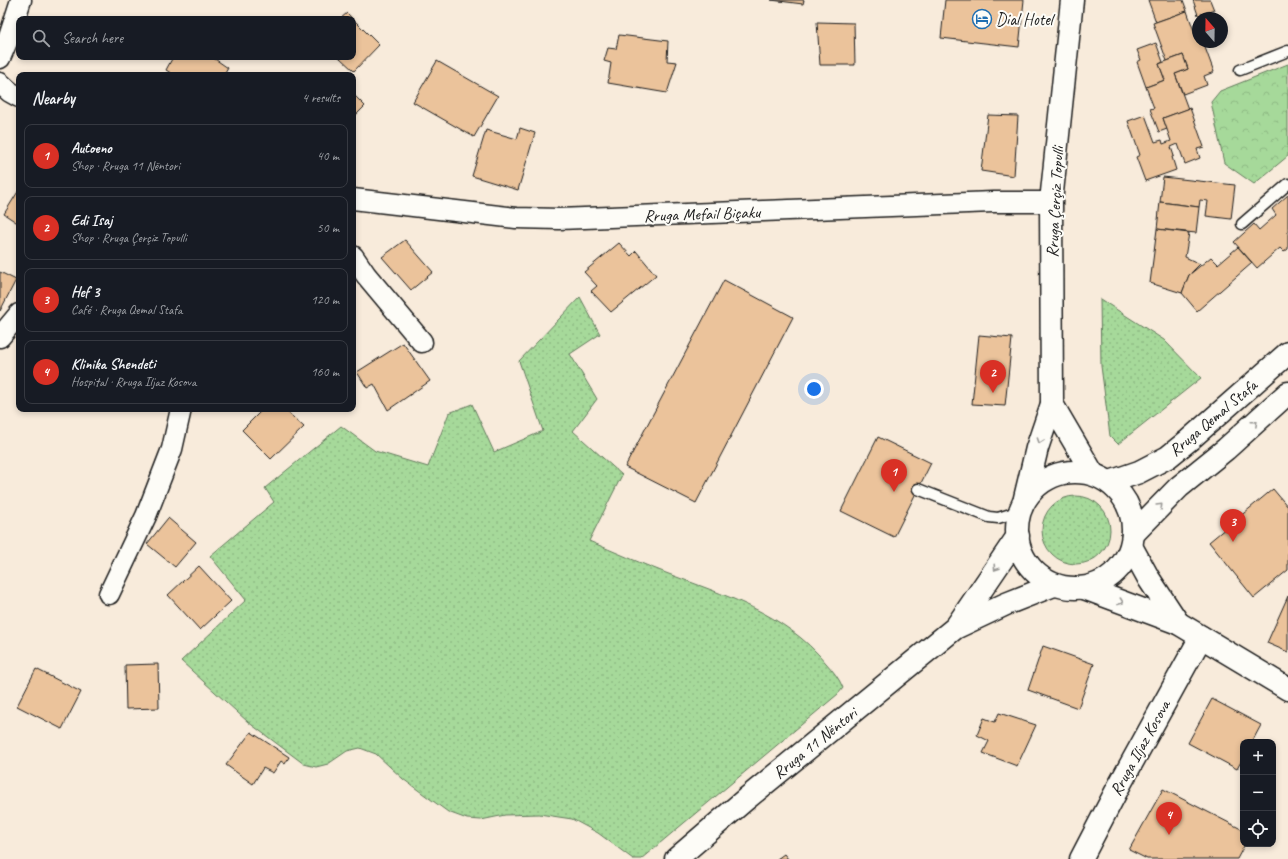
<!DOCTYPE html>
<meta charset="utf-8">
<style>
body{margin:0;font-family:Caveat,sans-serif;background:#242831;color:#f1f3f6}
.controls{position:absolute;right:12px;bottom:12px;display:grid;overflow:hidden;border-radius:8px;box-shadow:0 2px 6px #0003}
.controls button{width:36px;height:36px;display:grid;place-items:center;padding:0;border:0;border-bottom:1px solid #363941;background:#171b24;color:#f1f3f6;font:20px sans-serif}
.compass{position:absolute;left:1192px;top:12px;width:36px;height:36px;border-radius:50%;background:#171b24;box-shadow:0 2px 6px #0003;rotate:340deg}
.you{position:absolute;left:814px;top:389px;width:14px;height:14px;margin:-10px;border:3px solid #fff;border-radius:50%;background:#1a73e8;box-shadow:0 0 0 6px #1a73e833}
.badge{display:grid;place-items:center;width:26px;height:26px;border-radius:50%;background:#d93025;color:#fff;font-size:13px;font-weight:700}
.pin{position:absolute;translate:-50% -33px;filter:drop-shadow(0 1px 2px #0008)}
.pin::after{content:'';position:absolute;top:21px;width:14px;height:12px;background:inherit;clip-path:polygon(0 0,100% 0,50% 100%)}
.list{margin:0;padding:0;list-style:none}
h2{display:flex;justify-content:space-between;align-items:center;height:52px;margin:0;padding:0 16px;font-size:17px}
h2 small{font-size:13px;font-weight:400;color:#9ea1a6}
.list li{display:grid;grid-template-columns:26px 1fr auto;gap:12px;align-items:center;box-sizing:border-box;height:64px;margin:0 8px 8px;padding:0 8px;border:1px solid #363941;border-radius:8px}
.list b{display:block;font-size:15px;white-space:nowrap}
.list p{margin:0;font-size:13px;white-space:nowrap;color:#9ea1a6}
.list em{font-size:13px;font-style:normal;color:#9ea1a6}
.icon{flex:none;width:22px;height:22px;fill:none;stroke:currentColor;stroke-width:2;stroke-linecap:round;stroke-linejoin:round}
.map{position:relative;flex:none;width:1288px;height:859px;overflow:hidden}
.search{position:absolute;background:#171b24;box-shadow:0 2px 6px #0003;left:16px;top:16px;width:340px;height:44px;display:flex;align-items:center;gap:10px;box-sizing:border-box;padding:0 14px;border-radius:8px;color:#9ea1a6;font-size:15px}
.panel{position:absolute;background:#171b24;box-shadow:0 2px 6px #0003;left:16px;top:72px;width:340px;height:340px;border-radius:8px}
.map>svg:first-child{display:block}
.grass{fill:url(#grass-dots);stroke:#617a5b}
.park{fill:url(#park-crowns);stroke:#617a5b}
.building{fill:#ebc39b;stroke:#1c1c1c}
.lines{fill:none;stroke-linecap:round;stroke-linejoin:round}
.service-casing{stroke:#1c1c1c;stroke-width:13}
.minor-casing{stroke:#1c1c1c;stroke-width:23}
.tertiary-casing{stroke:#1c1c1c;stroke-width:25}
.secondary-casing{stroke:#1c1c1c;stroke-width:25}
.primary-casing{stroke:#1c1c1c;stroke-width:25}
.service{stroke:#fdfcf7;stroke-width:10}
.minor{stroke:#fdfcf7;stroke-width:20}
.tertiary{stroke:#fdfcf7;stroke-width:22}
.secondary{stroke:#fdfcf7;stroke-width:22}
.primary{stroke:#fdfcf7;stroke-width:22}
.oneway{stroke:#989794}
.labels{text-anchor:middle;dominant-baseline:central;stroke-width:4;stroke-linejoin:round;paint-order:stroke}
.poi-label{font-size:17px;fill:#1c1c1c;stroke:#fdfcf7;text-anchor:start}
.street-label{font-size:17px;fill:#1c1c1c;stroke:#fdfcf7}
</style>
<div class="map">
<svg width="1288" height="859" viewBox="0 0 1288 859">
<defs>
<pattern id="grass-dots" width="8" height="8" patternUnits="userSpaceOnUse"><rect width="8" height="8" fill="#a6d99a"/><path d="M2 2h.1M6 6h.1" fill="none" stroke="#8eba84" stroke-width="1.8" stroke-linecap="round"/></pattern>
<pattern id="park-crowns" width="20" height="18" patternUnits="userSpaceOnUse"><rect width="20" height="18" fill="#a6d99a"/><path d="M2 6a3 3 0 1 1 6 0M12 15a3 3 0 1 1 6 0" fill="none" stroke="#8eba84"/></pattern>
</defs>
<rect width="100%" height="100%" fill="#f8ebdb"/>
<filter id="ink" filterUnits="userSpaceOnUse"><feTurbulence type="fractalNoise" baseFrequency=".025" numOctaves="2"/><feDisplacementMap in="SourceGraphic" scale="8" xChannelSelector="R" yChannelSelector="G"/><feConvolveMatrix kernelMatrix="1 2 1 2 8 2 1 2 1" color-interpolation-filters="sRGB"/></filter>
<g filter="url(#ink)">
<g class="grass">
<path d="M580 297 600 334 570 354 597 399 573 431 622 475 589 541C615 552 640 563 666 573 724 595 785 613 826 663 833 671 839 678 843 688L838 694 641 859H633L598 833 572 819 539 814 505 815 481 820 467 819 448 812 403 779 376 754 360 748 347 751 328 764 316 767 304 764 248 722 181 661 246 600 210 556 274 502 265 488 341 426 375 451 428 467 449 413 472 404 494 452 543 431 519 361Z"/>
<polygon points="1100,299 1164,340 1201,378 1118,444 1110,436 1101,366"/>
<circle cx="1076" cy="530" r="34"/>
</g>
<polygon class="park" points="1288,64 1288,156 1254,184 1224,163 1211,102 1220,91"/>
<g class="building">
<polygon points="771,0 804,0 803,4"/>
<polygon points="945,0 1024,0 1019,47 941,38"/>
<polygon points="1148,0 1183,0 1187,11 1156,22"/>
<polygon points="1193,0 1210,0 1214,10 1198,15"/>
<polygon points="1187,11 1195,34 1198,33 1198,42 1203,42 1214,72 1204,76 1207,85 1183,94 1175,74 1188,69 1183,55 1167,61 1153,23"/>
<polygon points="347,13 353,19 340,19"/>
<polygon points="353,19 379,45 354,71 339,57 353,57"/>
<polygon points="817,22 854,23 855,65 820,65"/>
<polygon points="619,35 668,41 667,61 677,62 667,93 608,83 611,63 604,61 608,48 616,49"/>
<polygon points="1156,43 1163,62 1159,64 1165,80 1146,87 1137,62 1141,60 1137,50"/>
<polygon points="1183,55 1188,69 1175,74 1188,109 1163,118 1167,129 1159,132 1150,109 1154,108 1146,87 1165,80 1159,64"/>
<polygon points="173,57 212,57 228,68 224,75 174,75 166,70"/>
<polygon points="437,61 498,96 474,137 413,102"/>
<polygon points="353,94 365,106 353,118"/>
<polygon points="1190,108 1204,147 1197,149 1200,158 1185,164 1178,144 1171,147 1174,156 1172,157 1176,170 1145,181 1136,157 1140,155 1128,121 1145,115 1155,142 1162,140 1163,144 1171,141 1163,118"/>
<polygon points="988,115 1018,116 1014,176 981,171"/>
<polygon points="520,128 535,133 518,190 472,176 486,130 517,139"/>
<polygon points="1163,177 1235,185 1231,219 1206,216 1208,201 1200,200 1199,207 1160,202"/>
<polygon points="19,190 19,224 4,214"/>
<polygon points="1288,195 1288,249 1284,252 1280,248 1257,268 1234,242 1254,224 1259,230 1276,215 1272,209"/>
<polygon points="1160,202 1199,207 1196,233 1157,229"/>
<polygon points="1157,229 1189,233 1185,257 1200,264 1189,275 1182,293 1150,283"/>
<polygon points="405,240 433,272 411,290 382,257"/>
<polygon points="619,243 631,256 636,251 656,275 611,312 591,291 597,286 584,272"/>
<polygon points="1238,247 1252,263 1197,311 1182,293 1189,275 1211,257 1218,264"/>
<polygon points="0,272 16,280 0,311"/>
<polygon points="724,280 793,317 696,503 625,467"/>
<polygon points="979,335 1012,338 1005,406 972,404"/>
<polygon points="403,343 430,381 388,410 374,384 367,388 357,372"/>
<polygon points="263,409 284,409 304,427 271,459 242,430"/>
<polygon points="878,437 931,463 894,537 841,511"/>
<polygon points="1273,489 1288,507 1288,570 1254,598 1209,542"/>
<polygon points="168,518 196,542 175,567 147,544"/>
<polygon points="199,566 231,601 200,630 168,595"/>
<polygon points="1288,596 1288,652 1267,643"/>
<polygon points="1043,646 1094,664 1078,708 1028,690"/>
<polygon points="158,664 159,708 126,709 125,665"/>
<polygon points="36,669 81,692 62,729 17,706"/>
<polygon points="1212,699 1261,725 1252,742 1243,742 1243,758 1237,769 1188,743"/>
<polygon points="999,713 1036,725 1017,766 983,753 989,741 977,735 984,718 995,722"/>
<polygon points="251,732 289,757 285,764 281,761 273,773 263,768 253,784 226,765"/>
<polygon points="1163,789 1243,830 1243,844 1245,844 1237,859 1147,859 1129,850"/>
<polygon points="784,854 788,859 777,859"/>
</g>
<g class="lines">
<g class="service-casing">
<g id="service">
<polyline points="1240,70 1288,51"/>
<polyline points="1242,224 1288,184"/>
<polyline points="918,489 989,517 998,518 1020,511"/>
</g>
</g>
<g class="minor-casing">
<g id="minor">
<polyline points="0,58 9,37 21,0"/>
<polyline points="0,83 10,92 19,97"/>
<polyline points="353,199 516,218 559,219 993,202 1051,202"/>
<polyline points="353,256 366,275 422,342"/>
<polyline points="0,337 19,314"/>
<polyline points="109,594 146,516 172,449 181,409"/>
</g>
</g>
<g class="tertiary-casing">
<polyline id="tertiary" points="1081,859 1120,784 1201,637"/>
</g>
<g class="secondary-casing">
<g id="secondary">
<polyline points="1052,404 1093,474"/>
<polyline points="1025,498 1037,448 1052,404 1051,202 1072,0"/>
</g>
</g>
<g class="primary-casing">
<g id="primary">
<circle cx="1075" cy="530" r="58"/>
<polyline points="1110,482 1139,472 1168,457 1189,440 1288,353"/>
<polyline points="1133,534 1179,487 1226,449 1288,393"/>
<polyline points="1132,548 1149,579 1178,623"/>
<polyline points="1084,588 1178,623 1288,689"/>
<polyline points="956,627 1018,536"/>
<polyline points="676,859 746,799 955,628 1006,604 1054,585"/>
</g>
</g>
<use href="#service" class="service"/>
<use href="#minor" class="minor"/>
<use href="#tertiary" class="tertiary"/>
<use href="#secondary" class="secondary"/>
<use href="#primary" class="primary"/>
</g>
<defs><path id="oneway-chevron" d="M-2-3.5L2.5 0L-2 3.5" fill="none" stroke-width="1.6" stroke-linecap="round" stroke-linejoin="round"/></defs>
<g class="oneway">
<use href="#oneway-chevron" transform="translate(1255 423) rotate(-42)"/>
<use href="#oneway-chevron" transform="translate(1040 441) rotate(109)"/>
<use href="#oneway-chevron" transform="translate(1160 506) rotate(-45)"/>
<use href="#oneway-chevron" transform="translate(996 568) rotate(124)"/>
<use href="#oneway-chevron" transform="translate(1121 602) rotate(20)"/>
</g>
</g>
<defs>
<g id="hotel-ring" transform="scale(1)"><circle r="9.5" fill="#fdfcf7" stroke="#1f6fb2" stroke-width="1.5"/><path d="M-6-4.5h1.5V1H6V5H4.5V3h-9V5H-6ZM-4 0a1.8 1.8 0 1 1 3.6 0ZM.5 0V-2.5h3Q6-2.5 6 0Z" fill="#1f6fb2"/></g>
</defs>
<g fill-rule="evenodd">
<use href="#hotel-ring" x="982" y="19"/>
</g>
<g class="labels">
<g class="poi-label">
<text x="996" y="19">Dial Hotel</text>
</g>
<g class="street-label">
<text transform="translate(1055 202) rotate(-87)">Rruga Çerçiz Topulli</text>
<text transform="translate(702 214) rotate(-2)">Rruga Mefail Biçaku</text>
<text transform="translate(1213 418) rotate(-40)">Rruga Qemal Stafa</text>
<text transform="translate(815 743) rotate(-39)">Rruga 11 Nëntori</text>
<text transform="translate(1140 748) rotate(-61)">Rruga Iljaz Kosova</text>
</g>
</g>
</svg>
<div class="controls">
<button>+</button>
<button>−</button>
<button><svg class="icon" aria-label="locate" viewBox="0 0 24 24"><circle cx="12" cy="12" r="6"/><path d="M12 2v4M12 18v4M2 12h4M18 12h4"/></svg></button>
</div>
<svg class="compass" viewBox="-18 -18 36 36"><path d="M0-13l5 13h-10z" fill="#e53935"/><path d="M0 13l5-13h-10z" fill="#9ea1a6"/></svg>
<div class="you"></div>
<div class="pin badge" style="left:894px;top:492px">1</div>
<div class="pin badge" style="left:993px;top:393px">2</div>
<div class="pin badge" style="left:1233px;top:542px">3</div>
<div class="pin badge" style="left:1169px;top:835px">4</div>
<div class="search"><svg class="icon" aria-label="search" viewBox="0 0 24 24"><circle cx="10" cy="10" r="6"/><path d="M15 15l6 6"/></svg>Search here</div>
<section class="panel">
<h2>Nearby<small>4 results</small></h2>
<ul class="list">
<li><span class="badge">1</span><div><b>Autoeno</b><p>Shop · Rruga 11 Nëntori</p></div><em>40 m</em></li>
<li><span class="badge">2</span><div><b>Edi Isaj</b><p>Shop · Rruga Çerçiz Topulli</p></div><em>50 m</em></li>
<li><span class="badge">3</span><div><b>Hef 3</b><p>Café · Rruga Qemal Stafa</p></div><em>120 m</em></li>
<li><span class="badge">4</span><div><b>Klinika Shendeti</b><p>Hospital · Rruga Iljaz Kosova</p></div><em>160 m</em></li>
</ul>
</section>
</div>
